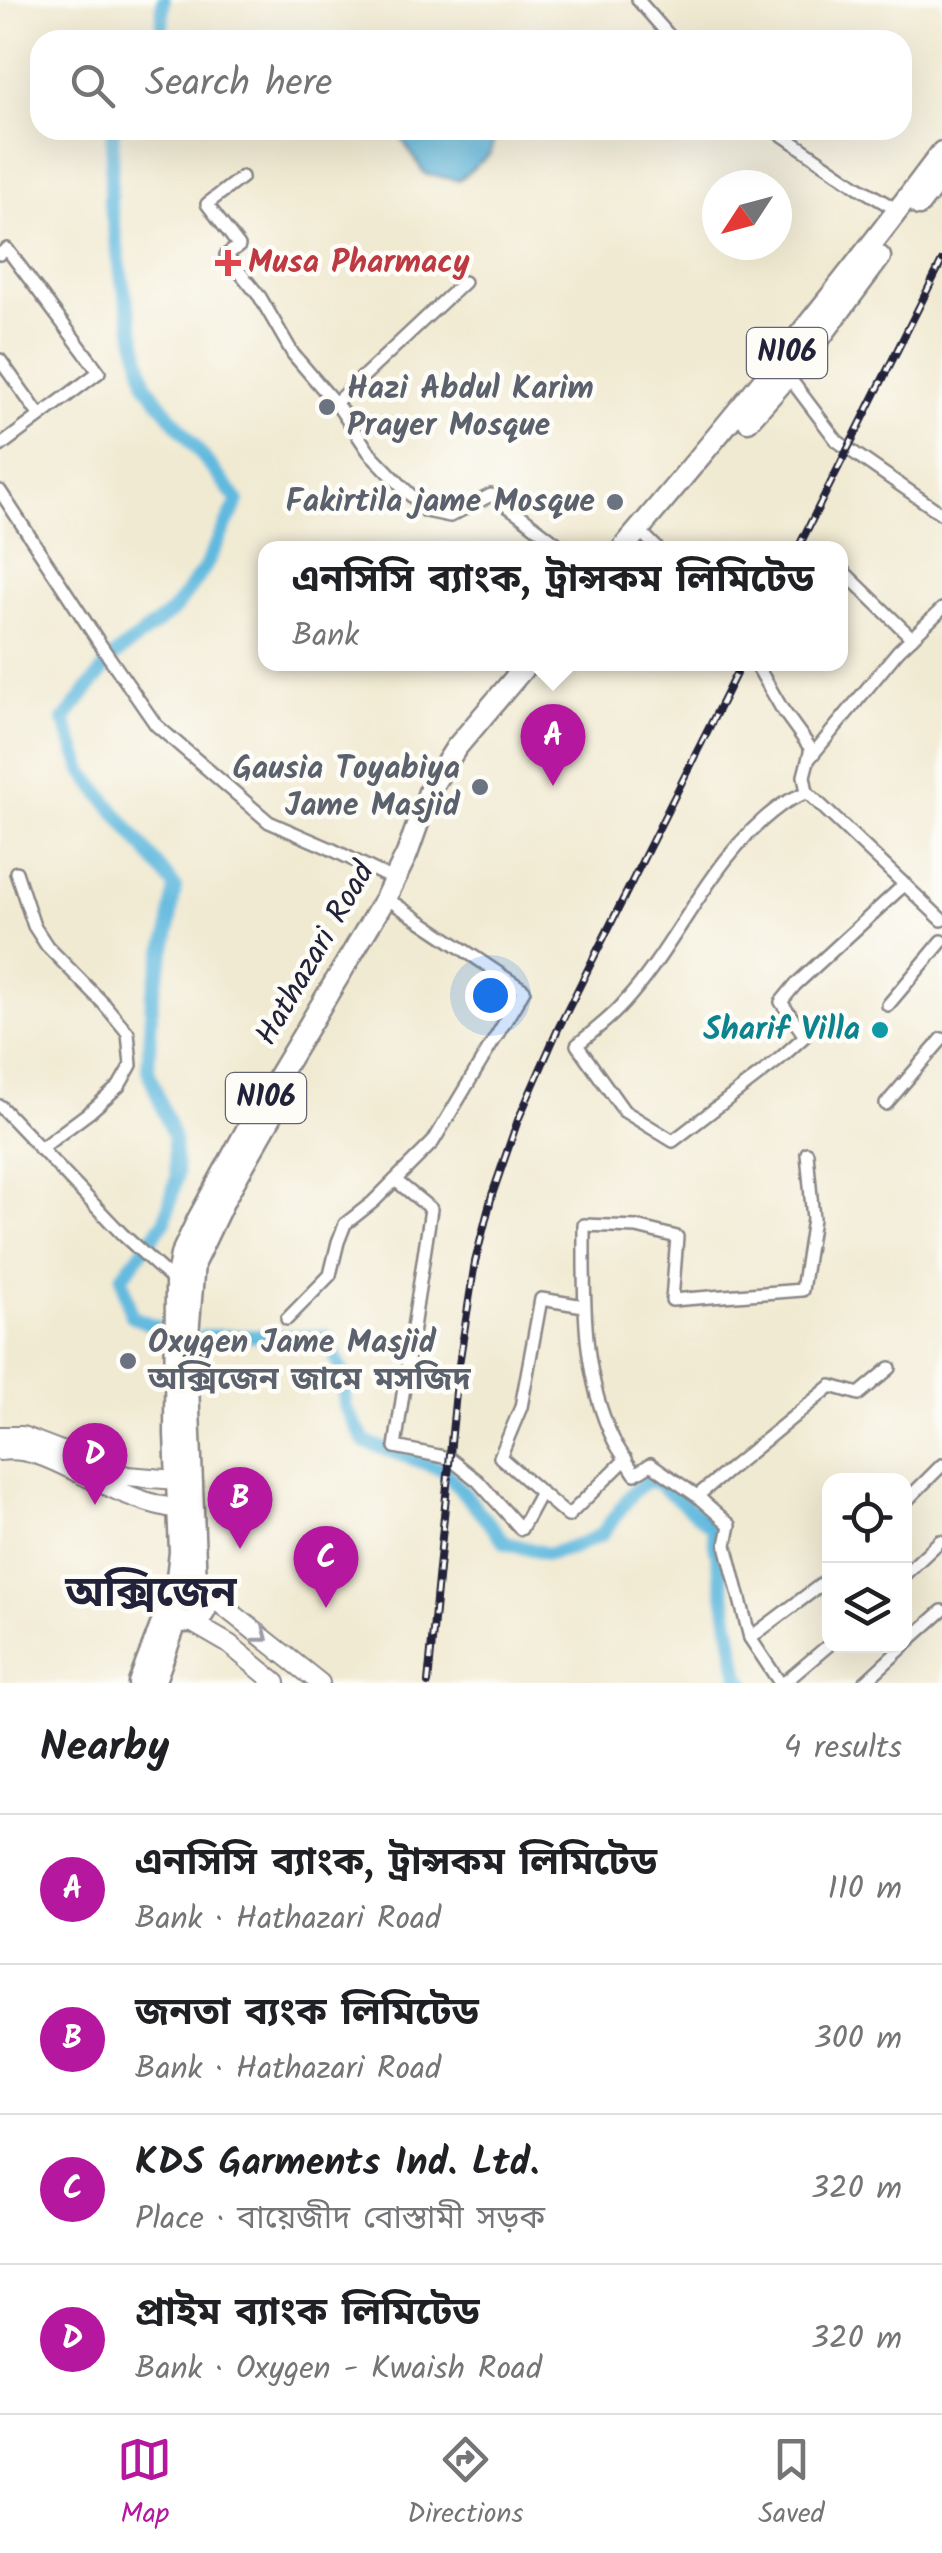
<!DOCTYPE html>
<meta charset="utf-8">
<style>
body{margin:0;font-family:Kalam,"Noto Sans Bengali",sans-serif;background:#f2f2f2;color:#202124}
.controls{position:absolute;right:30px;bottom:30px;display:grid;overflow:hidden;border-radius:20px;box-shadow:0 10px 40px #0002}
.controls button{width:90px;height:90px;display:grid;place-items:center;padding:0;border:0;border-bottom:2px solid #e0e0e0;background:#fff;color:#202124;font:50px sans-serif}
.compass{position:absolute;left:702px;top:170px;width:90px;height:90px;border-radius:50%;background:#fff;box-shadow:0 10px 40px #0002;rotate:234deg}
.you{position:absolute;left:490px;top:995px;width:35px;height:35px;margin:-25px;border:8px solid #fff;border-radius:50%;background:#1a73e8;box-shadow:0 0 0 15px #1a73e833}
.badge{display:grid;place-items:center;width:65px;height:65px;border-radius:50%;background:#b5179e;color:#fff;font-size:32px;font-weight:700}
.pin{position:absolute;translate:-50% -82px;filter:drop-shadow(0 2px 5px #0008)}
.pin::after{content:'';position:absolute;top:52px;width:35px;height:30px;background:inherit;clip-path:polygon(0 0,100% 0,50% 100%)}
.popup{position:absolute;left:258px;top:541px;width:590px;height:130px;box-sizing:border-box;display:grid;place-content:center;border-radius:20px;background:#fff;filter:drop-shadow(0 2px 8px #0005);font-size:32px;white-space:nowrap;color:#757577}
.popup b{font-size:38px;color:#202124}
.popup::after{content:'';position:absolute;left:50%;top:100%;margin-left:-20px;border:20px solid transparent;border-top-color:#fff}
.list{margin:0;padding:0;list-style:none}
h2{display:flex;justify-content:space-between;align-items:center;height:130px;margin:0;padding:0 40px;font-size:42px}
h2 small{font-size:32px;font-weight:400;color:#757577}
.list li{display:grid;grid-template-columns:65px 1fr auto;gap:30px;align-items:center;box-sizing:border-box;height:150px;padding:0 40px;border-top:2px solid #e0e0e0}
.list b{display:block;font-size:38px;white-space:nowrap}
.list p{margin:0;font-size:32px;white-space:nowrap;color:#757577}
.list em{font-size:32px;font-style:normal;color:#757577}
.icon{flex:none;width:55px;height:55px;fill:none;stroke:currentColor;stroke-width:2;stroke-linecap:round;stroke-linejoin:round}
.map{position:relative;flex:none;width:942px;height:1683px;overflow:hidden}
.search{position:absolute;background:#fff;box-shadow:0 10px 40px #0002;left:30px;right:30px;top:30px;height:110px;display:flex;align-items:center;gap:25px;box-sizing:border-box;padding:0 35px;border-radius:30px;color:#757577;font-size:38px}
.sheet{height:730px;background:#fff}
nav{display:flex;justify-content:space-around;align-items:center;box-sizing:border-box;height:140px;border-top:2px solid #e0e0e0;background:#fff;font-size:28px;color:#757577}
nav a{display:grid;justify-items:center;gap:5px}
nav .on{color:#b5179e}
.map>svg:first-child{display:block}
.water{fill:#60b9de;stroke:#416e8c;stroke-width:2.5}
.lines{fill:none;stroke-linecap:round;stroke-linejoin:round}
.canal{stroke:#60b9de;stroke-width:14}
.minor-casing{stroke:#8a8686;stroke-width:16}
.secondary-casing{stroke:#8a8686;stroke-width:22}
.primary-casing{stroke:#8a8686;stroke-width:22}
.trunk-casing{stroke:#8a8686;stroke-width:25}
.minor{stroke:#fff;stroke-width:11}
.secondary{stroke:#fff;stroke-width:18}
.primary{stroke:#fff;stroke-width:18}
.trunk{stroke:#fff;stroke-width:20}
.rail-casing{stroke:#22223b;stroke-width:8}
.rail{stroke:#fdfcf7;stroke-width:4;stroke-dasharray:11;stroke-linecap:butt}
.oneway{stroke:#9c9ca7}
.health-dot{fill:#e0444e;stroke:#fdfcf7;stroke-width:4}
.worship-dot{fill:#6b7280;stroke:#fdfcf7;stroke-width:4}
.culture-dot{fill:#0f9aa8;stroke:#fdfcf7;stroke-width:4}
.labels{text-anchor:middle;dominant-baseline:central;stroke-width:9;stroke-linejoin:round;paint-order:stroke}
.shield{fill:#fdfcf7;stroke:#646373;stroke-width:2.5}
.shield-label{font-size:30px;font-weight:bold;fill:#22223b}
.health-label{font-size:32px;font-weight:bold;fill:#be3a42;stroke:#fdfcf7;text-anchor:start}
.worship-label{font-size:32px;font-weight:bold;fill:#5b616d;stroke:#fdfcf7;text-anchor:start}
.street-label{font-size:32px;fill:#22223b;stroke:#fdfcf7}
.culture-label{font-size:32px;font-weight:bold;fill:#0d838f;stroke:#fdfcf7;text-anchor:end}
.district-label{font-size:42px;font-weight:bold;fill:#22223b;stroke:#fdfcf7}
</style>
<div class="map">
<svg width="942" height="1683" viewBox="0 0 942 1683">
<rect width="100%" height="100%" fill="#fdfcf7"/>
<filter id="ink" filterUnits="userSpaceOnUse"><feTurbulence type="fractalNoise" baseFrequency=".01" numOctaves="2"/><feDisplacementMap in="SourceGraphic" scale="20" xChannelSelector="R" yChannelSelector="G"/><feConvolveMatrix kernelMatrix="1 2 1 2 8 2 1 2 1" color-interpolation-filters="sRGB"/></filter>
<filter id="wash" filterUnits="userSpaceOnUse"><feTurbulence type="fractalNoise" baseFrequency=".0048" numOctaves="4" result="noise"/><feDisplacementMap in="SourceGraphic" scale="40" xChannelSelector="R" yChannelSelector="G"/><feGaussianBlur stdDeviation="2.25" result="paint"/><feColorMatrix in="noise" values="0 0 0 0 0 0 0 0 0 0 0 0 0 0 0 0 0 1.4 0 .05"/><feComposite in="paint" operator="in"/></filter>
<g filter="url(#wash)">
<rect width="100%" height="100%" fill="#f1ead2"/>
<polygon class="water" points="405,130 496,130 490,154 459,180 425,174 402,139"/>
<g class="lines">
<g class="canal">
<polyline points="162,40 163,0"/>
<polyline points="113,130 110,202 122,280 146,385 238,501 204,569 173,611 113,657 64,720 84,773 175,887 168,936 152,996 148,1070 173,1136 177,1176 165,1221 122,1277 131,1316 157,1327"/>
<polyline points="204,1336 326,1336 344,1376 345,1407 365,1442 444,1470 506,1543 548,1554 571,1548 601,1535 633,1492 646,1481 657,1482 712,1527 739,1678 744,1683"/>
</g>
</g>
</g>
<g filter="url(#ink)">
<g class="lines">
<g class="minor-casing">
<g id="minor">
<polyline points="638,0 673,40"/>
<polyline points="775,130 858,187 899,211"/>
<polyline points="242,177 207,204 239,246 226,255 260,297 293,354 340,409 369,452 426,511 450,516 491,495 520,515 563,548"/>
<polyline points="0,254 7,249 99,372 0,446"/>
<polyline points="0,360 40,416"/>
<polyline points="788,376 837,441 942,514"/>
<polyline points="335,403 464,282"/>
<polyline points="0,491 102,647 156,725 269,822 329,848 394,880"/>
<polyline points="646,537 657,548"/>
<polyline points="840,568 912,638"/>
<polyline points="756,664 782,709 811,749 804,776 807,792 942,920"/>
<polyline points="809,759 898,651 942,609"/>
<path d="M807 792C799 796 788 800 780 806 710 857 680 942 623 1004 610 1019 592 1032 577 1045L624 1111 673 1141 776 1062 805 1036 781 1002 795 985 905 884"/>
<polyline points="16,872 34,926 47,946 104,1004 128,1033 131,1065 119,1086 91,1111 40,1149"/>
<polyline points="888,1005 942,941"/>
<polyline points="886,1104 942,1039"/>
<polyline points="0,1106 122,1234 176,1283"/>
<polyline points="395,1180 431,1209 395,1447 449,1458 478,1481 521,1529 541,1492"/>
<polyline points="584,1306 541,1299 521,1407 500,1457 568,1516 626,1459"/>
<polyline points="287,1319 330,1275 338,1242 345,1224 373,1202 433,1142 524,990 395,904"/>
<polyline points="697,1496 831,1386 859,1394 890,1368"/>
<polyline points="904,1503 942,1465"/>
<polyline points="904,1575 940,1541"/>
<polyline points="750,1638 830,1578"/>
<polyline points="904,1645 942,1611"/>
<path d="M780 1683 750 1638 726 1545 730 1525 697 1496 651 1464 635 1474C628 1463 620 1452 614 1441 581 1374 584 1297 584 1225L637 1227 677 1237 672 1300 802 1290 813 1219 807 1153"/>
<polyline points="784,1683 830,1644"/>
<polyline points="864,1683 904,1646"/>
</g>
</g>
<g class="secondary-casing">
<g id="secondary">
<polyline points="0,1436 22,1436 127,1476 177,1480"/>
<path d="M0 1451C32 1446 61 1465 89 1478 117 1491 148 1505 179 1509"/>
</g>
</g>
<g class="primary-casing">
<g id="primary">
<polyline points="203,1590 320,1683"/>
<polyline points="191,1622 229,1644 276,1683"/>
</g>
</g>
<g class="trunk-casing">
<g id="trunk">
<polyline points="919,205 942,175"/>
<polyline points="748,421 810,351 880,257"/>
<path d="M623 548C733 419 840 288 942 152"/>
<polyline points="188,1335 194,1263 226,1196 285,1092"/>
<polyline points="188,1384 196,1585"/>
<circle cx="187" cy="1602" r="20"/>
<polyline points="176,1586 180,1552 175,1434 176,1283 181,1255 198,1219 251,1122 386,897 407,854 430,789 456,748 527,664"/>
<polyline points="139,1683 168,1607"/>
<polyline points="154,1683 173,1631"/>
</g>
</g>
<use href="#minor" class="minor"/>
<use href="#secondary" class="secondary"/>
<use href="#primary" class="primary"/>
<use href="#trunk" class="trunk"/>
<g class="rail-casing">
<g id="rail">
<polyline points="798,548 942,261"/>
<polyline points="428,1683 458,1371 475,1262 492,1195 518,1120 558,1029 741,664"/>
</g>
</g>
<use href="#rail" class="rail"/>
</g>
<defs><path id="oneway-chevron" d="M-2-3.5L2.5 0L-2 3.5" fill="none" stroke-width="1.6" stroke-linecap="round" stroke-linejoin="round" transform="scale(2.5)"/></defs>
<use class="oneway" href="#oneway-chevron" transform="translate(262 1636) rotate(38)"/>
</g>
<path class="health-dot" d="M223 248h10v10h10v10h-10v10h-10v-10h-10v-10h10z"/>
<g class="worship-dot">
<circle cx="327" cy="407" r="10"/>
<circle cx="615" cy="502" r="10"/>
<circle cx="480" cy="787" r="10"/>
<circle cx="128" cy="1361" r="10"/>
</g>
<circle class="culture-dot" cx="880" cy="1030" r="10"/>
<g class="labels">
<g class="shield">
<rect x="747" y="328" width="80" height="50" rx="8"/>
<rect x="226" y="1073" width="80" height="50" rx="8"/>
</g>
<g class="shield-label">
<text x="787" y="353">N106</text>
<text x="266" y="1098">N106</text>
</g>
<g class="health-label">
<text x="248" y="263">Musa Pharmacy</text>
</g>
<g class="worship-label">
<text x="347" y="389">Hazi Abdul Karim<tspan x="347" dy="37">Prayer Mosque</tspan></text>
<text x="595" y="502" text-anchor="end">Fakirtila jame Mosque</text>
<text x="460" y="769" text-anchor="end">Gausia Toyabiya<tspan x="460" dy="37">Jame Masjid</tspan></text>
<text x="148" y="1343">Oxygen Jame Masjid<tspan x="148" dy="37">অক্সিজেন জামে মসজিদ</tspan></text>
</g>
<g class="street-label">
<text transform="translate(316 954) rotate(-60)">Hathazari Road</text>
</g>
<g class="culture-label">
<text x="860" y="1030">Sharif Villa</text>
</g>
<g class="district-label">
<text x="151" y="1594">অক্সিজেন</text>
</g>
</g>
</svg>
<div class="controls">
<button><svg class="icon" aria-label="locate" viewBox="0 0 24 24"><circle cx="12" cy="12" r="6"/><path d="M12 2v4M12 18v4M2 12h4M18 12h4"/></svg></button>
<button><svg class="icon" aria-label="layers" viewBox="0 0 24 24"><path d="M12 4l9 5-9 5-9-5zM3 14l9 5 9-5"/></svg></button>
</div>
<svg class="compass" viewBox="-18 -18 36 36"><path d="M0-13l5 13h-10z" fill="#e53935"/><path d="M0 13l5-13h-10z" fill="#757577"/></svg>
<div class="you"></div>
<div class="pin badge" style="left:553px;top:786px">A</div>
<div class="popup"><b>এনসিসি ব্যাংক, ট্রান্সকম লিমিটেড</b>Bank</div>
<div class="pin badge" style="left:240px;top:1549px">B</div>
<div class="pin badge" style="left:326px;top:1608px">C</div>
<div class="pin badge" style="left:95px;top:1505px">D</div>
<div class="search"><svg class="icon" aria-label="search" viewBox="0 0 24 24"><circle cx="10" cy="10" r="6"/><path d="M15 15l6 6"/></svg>Search here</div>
</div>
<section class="sheet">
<h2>Nearby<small>4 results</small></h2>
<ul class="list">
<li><span class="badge">A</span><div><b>এনসিসি ব্যাংক, ট্রান্সকম লিমিটেড</b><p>Bank · Hathazari Road</p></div><em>110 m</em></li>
<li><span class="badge">B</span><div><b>জনতা ব্যংক লিমিটেড</b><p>Bank · Hathazari Road</p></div><em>300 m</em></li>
<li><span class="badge">C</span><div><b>KDS Garments Ind. Ltd.</b><p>Place · বায়েজীদ বোস্তামী সড়ক</p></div><em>320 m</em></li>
<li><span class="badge">D</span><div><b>প্রাইম ব্যাংক লিমিটেড</b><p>Bank · Oxygen - Kwaish Road</p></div><em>320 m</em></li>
</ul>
</section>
<nav>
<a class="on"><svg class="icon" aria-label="map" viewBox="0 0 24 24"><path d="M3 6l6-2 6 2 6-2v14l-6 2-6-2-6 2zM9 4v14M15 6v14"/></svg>Map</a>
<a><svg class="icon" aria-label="directions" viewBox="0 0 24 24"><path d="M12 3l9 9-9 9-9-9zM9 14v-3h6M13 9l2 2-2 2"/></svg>Directions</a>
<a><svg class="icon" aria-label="saved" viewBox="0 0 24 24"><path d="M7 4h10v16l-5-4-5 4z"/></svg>Saved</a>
</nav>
